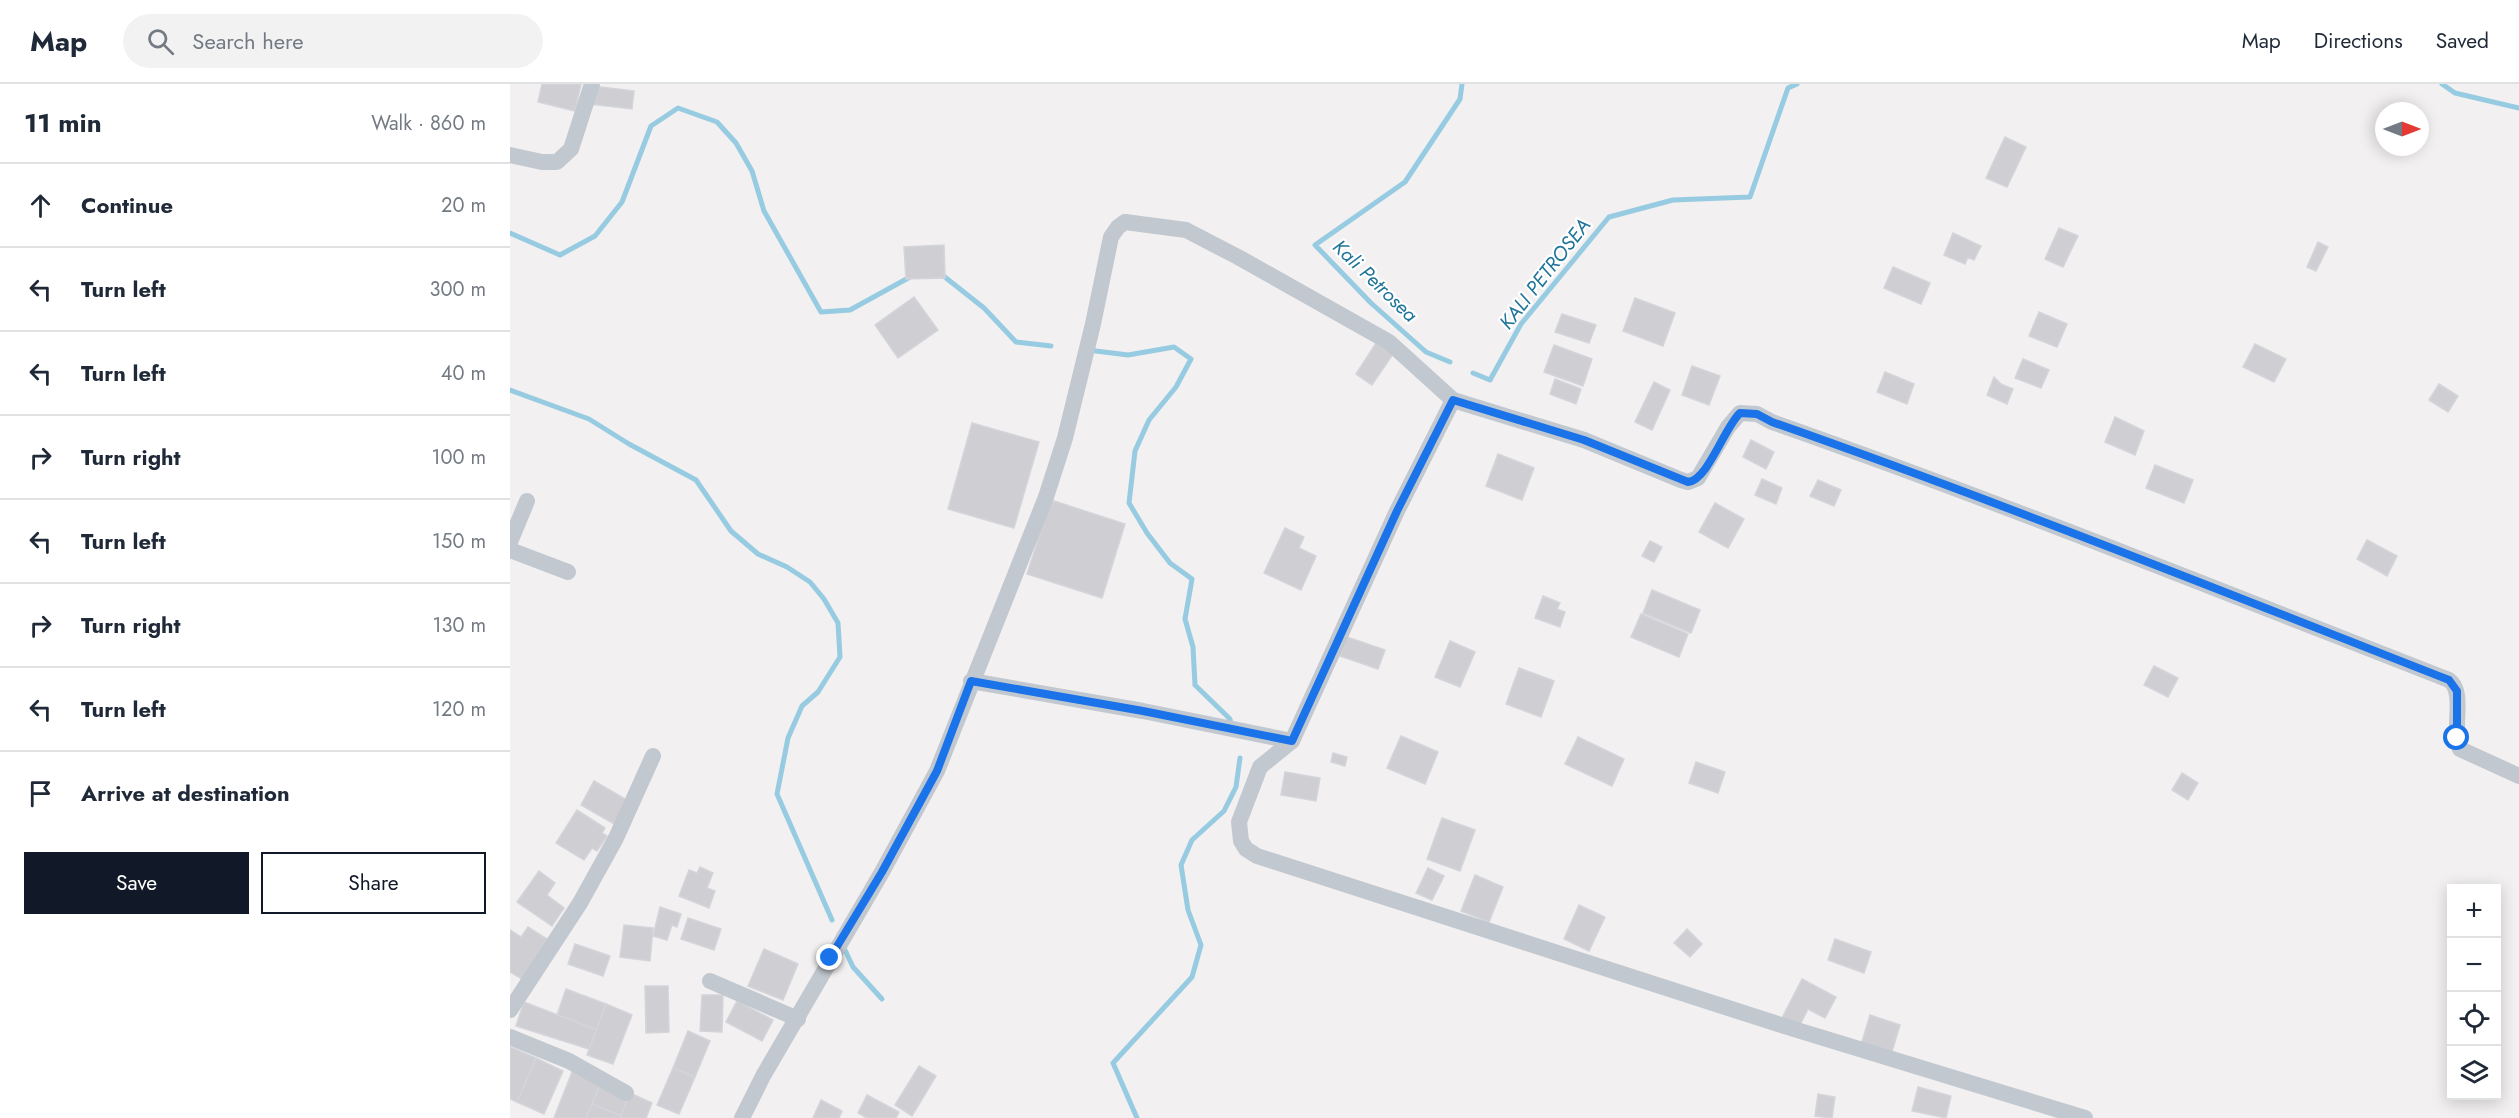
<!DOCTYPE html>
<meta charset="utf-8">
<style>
body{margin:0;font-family:Jost,sans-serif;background:#f2f2f3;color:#1f2937}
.controls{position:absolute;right:18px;bottom:18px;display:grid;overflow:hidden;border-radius:0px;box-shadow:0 3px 15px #0003}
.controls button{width:54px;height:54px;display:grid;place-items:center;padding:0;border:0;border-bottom:2px solid #e0e1e3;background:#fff;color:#1f2937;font:30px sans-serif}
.compass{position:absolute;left:1865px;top:18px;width:54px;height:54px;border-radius:50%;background:#fff;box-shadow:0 3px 15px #0003;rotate:90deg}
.stop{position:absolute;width:18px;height:18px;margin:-14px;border:4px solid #1a73e8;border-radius:50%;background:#fff}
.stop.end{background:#1a73e8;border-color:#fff;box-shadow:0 2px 6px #0008}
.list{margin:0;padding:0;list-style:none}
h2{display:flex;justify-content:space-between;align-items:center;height:78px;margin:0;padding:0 24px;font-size:26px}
h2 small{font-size:20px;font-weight:400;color:#747a83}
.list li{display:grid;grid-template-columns:39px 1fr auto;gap:18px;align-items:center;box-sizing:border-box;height:84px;padding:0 24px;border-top:2px solid #e0e1e3}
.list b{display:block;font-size:22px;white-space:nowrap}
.list em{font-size:20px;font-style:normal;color:#747a83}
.actions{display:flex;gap:12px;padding:18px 24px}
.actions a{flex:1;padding:14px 0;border:2px solid #111827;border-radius:0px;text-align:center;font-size:21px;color:#111827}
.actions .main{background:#111827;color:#fff}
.icon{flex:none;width:33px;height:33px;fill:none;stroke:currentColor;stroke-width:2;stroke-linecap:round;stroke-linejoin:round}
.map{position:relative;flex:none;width:2009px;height:1034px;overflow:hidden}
header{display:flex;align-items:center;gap:36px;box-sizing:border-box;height:84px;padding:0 30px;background:#fff;border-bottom:2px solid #e0e1e3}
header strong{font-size:28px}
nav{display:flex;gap:33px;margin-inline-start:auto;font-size:21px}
.search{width:420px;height:54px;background:#f2f2f3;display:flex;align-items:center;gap:15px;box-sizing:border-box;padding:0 21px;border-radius:33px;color:#747a83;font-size:22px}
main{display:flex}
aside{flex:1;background:#fff}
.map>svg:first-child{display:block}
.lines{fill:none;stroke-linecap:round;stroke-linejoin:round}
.stream{stroke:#96cbe1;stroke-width:5}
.building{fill:#ceced3;stroke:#d4d5da;stroke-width:1.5}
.minor{stroke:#c2c8cf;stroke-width:16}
.route{stroke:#1a73e8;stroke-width:8}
.labels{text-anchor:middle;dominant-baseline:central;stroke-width:4.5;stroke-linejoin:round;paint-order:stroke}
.water-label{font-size:20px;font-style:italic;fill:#1f7499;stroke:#fff}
</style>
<header>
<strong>Map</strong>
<div class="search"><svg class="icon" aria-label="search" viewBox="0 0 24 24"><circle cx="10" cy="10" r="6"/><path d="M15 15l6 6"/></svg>Search here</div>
<nav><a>Map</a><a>Directions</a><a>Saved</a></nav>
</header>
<main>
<aside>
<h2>11 min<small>Walk · 860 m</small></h2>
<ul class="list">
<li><svg class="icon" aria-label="ahead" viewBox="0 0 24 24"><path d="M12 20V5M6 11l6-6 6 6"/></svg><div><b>Continue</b></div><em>20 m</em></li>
<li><svg class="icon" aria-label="left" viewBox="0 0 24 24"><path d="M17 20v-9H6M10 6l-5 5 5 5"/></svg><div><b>Turn left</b></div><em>300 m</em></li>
<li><svg class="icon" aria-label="left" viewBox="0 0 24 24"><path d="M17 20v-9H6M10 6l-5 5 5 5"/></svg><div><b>Turn left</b></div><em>40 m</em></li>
<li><svg class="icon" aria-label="right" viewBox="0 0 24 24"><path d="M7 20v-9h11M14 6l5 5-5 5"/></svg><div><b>Turn right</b></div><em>100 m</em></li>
<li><svg class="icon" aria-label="left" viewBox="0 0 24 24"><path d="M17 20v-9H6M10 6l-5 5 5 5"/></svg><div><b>Turn left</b></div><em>150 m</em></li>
<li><svg class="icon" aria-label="right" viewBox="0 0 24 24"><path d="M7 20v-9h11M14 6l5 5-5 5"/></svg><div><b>Turn right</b></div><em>130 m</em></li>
<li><svg class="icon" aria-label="left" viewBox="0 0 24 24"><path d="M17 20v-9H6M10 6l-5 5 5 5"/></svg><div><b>Turn left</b></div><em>120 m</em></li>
<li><svg class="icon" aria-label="arrive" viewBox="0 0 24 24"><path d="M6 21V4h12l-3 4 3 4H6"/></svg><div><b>Arrive at destination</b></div></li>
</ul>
<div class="actions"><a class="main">Save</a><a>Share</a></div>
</aside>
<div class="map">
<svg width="2009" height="1034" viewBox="0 0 2009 1034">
<rect width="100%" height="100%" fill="#f2f0f0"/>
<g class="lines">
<g class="stream">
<polyline points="1932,0 1945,9 2009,24"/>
<polyline points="0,149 50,171 85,152 112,118 141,42 168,24 207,38 226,59 242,87 254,127 311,228 340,226 400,193"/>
<polyline points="431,190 474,224 506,258 541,262"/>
<polyline points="578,266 618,271 664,263 681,275 666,303 639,336 625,367 619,419 637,449 660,479 682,495 675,535 683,563 685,601 720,635 721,641"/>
<polyline points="940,278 916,268 861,219 805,161 895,98 950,15 952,0"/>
<polyline points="963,289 980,296 1011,240 1099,133 1163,116 1240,113 1278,4 1287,0"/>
<polyline points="0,306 79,335 119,360 186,396 221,447 248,470 277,483 300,498 314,515 328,539 330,573 308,608 292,622 278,654 267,710 322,836"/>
<polyline points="335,866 343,883 372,915"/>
<polyline points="627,1034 603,979 682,893 691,861 678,826 671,781 682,756 714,727 726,703 730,674"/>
</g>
</g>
<g class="building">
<polygon points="32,0 71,0 65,27 28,18"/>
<polygon points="82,2 124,7 122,25 80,20"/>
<polygon points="1495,53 1516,63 1497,103 1476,94"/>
<polygon points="1549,144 1568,152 1553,183 1535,175"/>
<polygon points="1443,149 1471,162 1464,176 1458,173 1455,180 1434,171"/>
<polygon points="1808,158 1818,163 1806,187 1797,183"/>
<polygon points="434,161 435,194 396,195 394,163"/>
<polygon points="1383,183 1420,199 1411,220 1374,204"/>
<polygon points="404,213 428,246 388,274 365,241"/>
<polygon points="1125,214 1165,229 1153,262 1113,247"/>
<polygon points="1529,228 1557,240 1547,263 1519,252"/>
<polygon points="1052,230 1086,241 1079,259 1045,248"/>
<polygon points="866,259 883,270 862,301 846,290"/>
<polygon points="1745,260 1776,275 1764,298 1733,283"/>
<polygon points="1044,261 1082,275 1073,302 1034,288"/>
<polygon points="1513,275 1539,286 1531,304 1505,294"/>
<polygon points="1182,282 1210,292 1199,321 1172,311"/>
<polygon points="1375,288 1404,300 1397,320 1367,308"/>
<polygon points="1484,293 1491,300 1503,305 1497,320 1477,311"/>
<polygon points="1045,295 1071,305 1066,320 1040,310"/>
<polygon points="1144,298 1160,306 1142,346 1125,338"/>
<polygon points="1929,300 1948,312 1938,328 1919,316"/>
<polygon points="1605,333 1634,347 1625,371 1595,358"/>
<polygon points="462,339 529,358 504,444 438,425"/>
<polygon points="1241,356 1264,368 1256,385 1233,373"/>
<polygon points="988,370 1024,384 1012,416 976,402"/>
<polygon points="1645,381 1683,396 1674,419 1636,404"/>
<polygon points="1252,395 1272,404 1266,420 1245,411"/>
<polygon points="1308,396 1331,406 1324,422 1300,412"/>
<polygon points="541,416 615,440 592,514 517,490"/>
<polygon points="1205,419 1234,435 1218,464 1189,448"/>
<polygon points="775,444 794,453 789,464 806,472 791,506 754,489"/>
<polygon points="1857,456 1887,472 1877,492 1847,475"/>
<polygon points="1140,457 1152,463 1144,478 1132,472"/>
<polygon points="1142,506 1190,526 1181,549 1133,529"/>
<polygon points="1033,512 1050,519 1047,525 1055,528 1050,543 1025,534"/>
<polygon points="1131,530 1178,550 1169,573 1121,553"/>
<polygon points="837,553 875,566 868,585 830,572"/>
<polygon points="940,557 965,568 950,603 925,593"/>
<polygon points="1644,582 1668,594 1658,613 1634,601"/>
<polygon points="1009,584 1044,597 1031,633 996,620"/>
<polygon points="891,652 928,668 915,700 877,684"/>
<polygon points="1068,653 1114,675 1102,702 1055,680"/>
<polygon points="823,669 837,673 835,682 821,678"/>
<polygon points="1186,678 1215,688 1208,709 1179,699"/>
<polygon points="775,688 810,694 806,717 771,711"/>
<polygon points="1672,689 1688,699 1678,716 1662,706"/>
<polygon points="84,697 117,716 104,740 71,721"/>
<polygon points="67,726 95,744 92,749 97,752 87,767 82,764 74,776 46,759"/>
<polygon points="932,734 965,746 950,787 917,775"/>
<polygon points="190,783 203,789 197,804 205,807 199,824 169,812 179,786 187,789"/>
<polygon points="918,784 934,792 922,816 906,809"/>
<polygon points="29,787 45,799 37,811 54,824 42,842 7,818"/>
<polygon points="965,791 993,803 979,838 951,827"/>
<polygon points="1069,821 1095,833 1079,867 1054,855"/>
<polygon points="150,823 171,830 167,843 162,841 157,856 143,852"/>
<polygon points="178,834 211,845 204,866 171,855"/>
<polygon points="114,841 143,844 140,877 110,873"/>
<polygon points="18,843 37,855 12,895 0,888 0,846 11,853"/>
<polygon points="1177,845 1192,860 1180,873 1164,859"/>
<polygon points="1325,855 1361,868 1354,889 1318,876"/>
<polygon points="65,860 100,872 93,892 58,880"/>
<polygon points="254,865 288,880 273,916 238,902"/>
<polygon points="1292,895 1326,913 1315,934 1298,925 1289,943 1272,934"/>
<polygon points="135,902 158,902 159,948 136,949"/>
<polygon points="56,905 96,920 87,946 47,931"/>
<polygon points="192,911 213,911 212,948 190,947"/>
<polygon points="227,917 263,936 252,957 216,938"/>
<polygon points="14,918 87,946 79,965 6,942"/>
<polygon points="96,920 122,931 103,980 77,971"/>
<polygon points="1360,931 1390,941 1381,971 1351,961"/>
<polygon points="178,947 200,957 185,993 163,984"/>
<polygon points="0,963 26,974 7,1018 0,1015"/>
<polygon points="26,974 53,987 34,1030 7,1018"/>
<polygon points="409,982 426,992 402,1032 385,1021"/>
<polygon points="163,984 185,993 169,1030 147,1021"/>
<polygon points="62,988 90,1001 76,1034 44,1034"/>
<polygon points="90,1001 118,1013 111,1032 82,1020"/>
<polygon points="1408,1003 1441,1012 1436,1034 1402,1027"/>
<polygon points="120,1009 142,1019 136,1034 110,1034"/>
<polygon points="1308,1010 1325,1013 1322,1034 1305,1032"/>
<polygon points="357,1011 389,1028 386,1034 357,1034 348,1029"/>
<polygon points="311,1016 332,1027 329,1034 303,1034"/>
<polygon points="82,1020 111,1032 110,1034 76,1034"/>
</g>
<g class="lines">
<g class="minor">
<polyline points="0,71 32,78 47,78 61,65 82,0"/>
<polyline points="943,316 887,427 782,657 750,683 729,738 731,757 736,765 747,772 1274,942 1575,1034"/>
<polyline points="0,458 17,417"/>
<polyline points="0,466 58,488"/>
<polyline points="461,597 633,627 782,657"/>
<polyline points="200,897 288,935"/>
<polyline points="0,926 70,819 106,754 143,672"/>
<polyline points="0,953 59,977 116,1009"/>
<path d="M232 1034 253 992 372 788 427 687 536 413 555 354 583 240 601 153 608 143 615 138 676 146 728 173 879 258 943 316 1074 356 1171 396 1178 398 1188 394 1218 343 1230 329 1247 330 1262 338C1490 418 1714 508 1939 596 1956 608 1941 646 1950 665L2009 692"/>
</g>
</g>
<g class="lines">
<path class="route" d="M320 874 372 788 427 687 461 597 633 627 782 657 887 427 943 316 1074 356 1178 398C1198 396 1214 344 1230 329L1247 330 1262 338C1490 418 1714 508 1939 596L1947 607V654"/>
</g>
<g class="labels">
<g class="water-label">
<text transform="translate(1035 190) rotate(-52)">KALI PETROSEA</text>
<text transform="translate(865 197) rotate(44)">Kali Petrosea</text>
</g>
</g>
</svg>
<div class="controls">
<button>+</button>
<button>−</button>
<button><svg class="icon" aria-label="locate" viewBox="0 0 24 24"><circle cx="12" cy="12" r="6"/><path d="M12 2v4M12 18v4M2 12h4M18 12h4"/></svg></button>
<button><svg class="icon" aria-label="layers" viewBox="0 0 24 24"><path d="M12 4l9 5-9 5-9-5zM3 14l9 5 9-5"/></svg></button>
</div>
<svg class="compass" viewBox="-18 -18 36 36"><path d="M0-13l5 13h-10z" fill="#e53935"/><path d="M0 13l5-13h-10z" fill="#747a83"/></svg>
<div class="stop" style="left:1947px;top:654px"></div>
<div class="stop end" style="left:320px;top:874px"></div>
</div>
</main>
